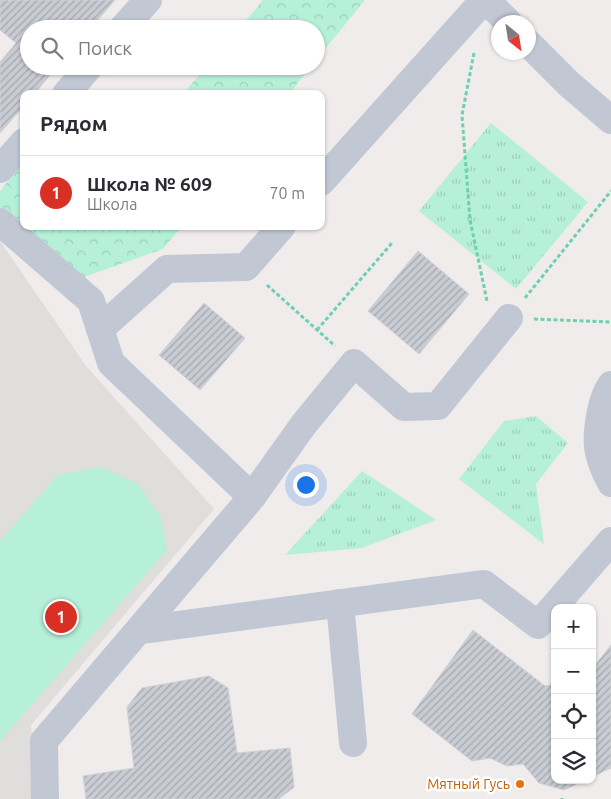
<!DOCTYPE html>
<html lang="ru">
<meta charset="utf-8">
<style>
body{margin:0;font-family:Ubuntu,sans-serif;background:#f2f2f3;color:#2b2b33}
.controls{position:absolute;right:15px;bottom:15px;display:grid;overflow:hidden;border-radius:10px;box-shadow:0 1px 4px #0004}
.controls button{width:45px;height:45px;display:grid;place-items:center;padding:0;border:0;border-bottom:1px solid #e1e1e2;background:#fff;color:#2b2b33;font:25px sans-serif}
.compass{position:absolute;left:491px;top:15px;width:45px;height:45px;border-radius:50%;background:#fff;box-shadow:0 1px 4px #0004;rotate:150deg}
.you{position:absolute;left:305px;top:484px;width:18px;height:18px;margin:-12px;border:4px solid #fff;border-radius:50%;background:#1a73e8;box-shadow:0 0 0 8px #1a73e833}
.badge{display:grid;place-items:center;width:32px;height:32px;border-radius:50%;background:#d93025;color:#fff;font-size:16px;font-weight:700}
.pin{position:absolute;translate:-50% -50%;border:2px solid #fff;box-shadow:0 1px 5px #0006}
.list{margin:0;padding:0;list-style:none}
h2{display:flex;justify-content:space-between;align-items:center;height:65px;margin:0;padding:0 20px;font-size:21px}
h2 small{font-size:16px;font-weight:400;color:#7c7c81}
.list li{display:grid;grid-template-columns:32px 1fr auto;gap:15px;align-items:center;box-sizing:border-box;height:75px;padding:0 20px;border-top:1px solid #e1e1e2}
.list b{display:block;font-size:19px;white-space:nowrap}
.list p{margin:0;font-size:16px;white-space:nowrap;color:#7c7c81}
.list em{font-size:16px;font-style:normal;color:#7c7c81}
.icon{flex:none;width:28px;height:28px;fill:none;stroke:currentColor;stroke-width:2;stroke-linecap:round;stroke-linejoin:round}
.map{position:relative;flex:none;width:611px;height:799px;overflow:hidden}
.search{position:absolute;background:#fff;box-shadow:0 1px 4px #0004;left:20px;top:20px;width:305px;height:55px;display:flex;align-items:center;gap:12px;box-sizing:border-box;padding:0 18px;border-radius:28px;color:#7c7c81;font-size:19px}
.panel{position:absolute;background:#fff;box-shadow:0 1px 4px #0004;left:20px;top:90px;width:305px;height:140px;border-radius:10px}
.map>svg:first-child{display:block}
.education{fill:#e0dddd}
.grass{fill:url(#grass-tufts)}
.forest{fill:url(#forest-crowns)}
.garden{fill:#b6f0d8}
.building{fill:url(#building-hatch);stroke:#cfd0d8}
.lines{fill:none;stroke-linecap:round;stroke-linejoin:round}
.path{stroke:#6dd0b2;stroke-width:3;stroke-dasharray:4 2.5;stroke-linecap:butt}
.minor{stroke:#c1c8d4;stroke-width:28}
.food-dot{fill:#e8710a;stroke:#fff;stroke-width:2}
.labels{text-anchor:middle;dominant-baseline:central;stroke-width:5;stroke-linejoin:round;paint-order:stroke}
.food-label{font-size:14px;fill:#c56008;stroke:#fff;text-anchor:end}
</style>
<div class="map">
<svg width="611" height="799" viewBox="0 0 611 799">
<defs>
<pattern id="grass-tufts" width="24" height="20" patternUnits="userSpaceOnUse" patternTransform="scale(1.25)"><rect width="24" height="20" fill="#b6f0d8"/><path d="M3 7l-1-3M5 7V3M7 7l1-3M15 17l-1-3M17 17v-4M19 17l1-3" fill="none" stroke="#9ecfbc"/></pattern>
<pattern id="forest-crowns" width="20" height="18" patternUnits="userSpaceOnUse" patternTransform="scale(1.25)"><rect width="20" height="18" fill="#b6f0d8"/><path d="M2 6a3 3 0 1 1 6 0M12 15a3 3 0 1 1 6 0" fill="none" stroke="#9ecfbc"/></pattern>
<pattern id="building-hatch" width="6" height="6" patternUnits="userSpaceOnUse" patternTransform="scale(1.25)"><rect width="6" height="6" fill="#caccd4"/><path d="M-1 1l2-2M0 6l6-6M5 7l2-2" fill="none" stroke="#a6a8af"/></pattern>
</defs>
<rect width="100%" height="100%" fill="#efeceb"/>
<polygon class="education" points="0,241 86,366 214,509 31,725 38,799 0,799"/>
<g class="grass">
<polygon points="491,123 588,202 516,289 419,211"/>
<polygon points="536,416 568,443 536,484 544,544 459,479 504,421"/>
<polygon points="362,471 436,520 362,548 285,555"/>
</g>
<g class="forest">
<polygon points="263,0 365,0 316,60 316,29 239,29"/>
<polygon points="207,66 311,66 289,94 183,94"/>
<polygon points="20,166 24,169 24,226 182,226 163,249 84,277 0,209 0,191"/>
</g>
<polygon class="garden" points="101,467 138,484 161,518 167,550 0,741 0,541 58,475"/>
<g class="building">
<polygon points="0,0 115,0 90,29 29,29 29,66 58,66 34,94 24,94 24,106 0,133 0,62 16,43 0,30"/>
<polygon points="418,251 469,294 419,354 368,311"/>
<polygon points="204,303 245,338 200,390 159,355"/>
<polygon points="473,630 545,686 555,684 555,780 585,780 564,790 539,783 523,764 507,766 490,758 472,761 412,714"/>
<polygon points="611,645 611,768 592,777 592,669"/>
<polygon points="209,676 228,688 237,753 290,748 294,787 279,799 86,799 83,776 134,768 127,707 142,688"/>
</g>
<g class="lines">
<g class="path">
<polyline points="474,53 462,115 470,220 487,301"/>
<polyline points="267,285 335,346"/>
<polyline points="525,298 611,191"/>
<polyline points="534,319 611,322"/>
<polyline points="317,330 392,243"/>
<polyline points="562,798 562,799"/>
</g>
<g class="minor">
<polyline points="486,0 508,22"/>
<polyline points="122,29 148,0"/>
<polyline points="528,43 569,84 611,120"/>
<polyline points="66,94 90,66"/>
<polyline points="0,169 24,142"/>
<polyline points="321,182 484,0"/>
<polyline points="0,222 91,301 111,363 252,497 44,741 45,799"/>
<polyline points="100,329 167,269 246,267 282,226"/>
<path d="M611 385C605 394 603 401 601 411 595 441 596 455 611 483"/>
<polyline points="252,497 304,424 354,363 404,407 438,406 509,318"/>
<polyline points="340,603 353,743"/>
<polyline points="141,630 484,584 538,625 611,541"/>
</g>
</g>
<circle class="food-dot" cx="520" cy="784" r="5"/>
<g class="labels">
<g class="food-label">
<text x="510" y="784">Мятный Гусь</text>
</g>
</g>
</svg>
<div class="controls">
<button>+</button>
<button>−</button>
<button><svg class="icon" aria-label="locate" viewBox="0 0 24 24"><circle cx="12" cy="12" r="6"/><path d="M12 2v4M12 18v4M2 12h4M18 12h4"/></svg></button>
<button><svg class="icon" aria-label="layers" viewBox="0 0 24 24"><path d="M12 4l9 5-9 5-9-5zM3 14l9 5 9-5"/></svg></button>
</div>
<svg class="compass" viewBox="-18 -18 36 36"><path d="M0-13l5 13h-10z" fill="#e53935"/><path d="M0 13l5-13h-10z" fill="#7c7c81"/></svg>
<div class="you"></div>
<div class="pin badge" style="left:61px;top:617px">1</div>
<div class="search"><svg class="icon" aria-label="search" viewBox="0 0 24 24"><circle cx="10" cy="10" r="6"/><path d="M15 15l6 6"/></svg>Поиск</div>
<section class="panel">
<h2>Рядом<small></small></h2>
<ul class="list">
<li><span class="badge">1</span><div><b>Школа № 609</b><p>Школа</p></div><em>70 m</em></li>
</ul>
</section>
</div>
